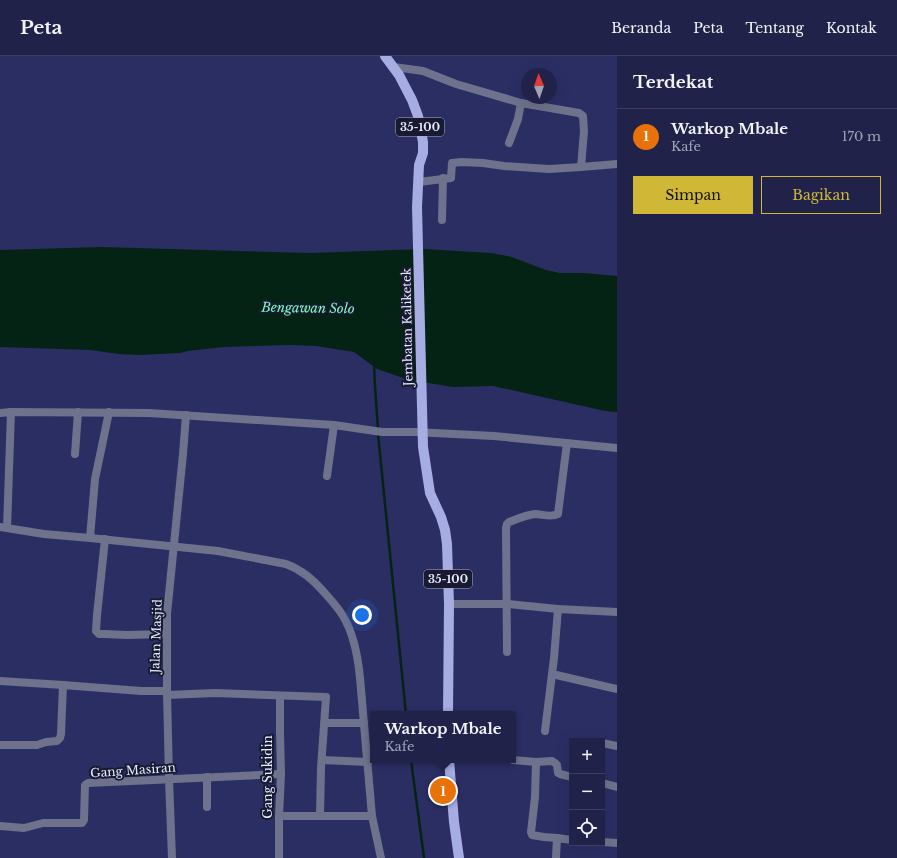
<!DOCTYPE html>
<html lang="id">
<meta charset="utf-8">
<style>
body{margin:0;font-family:"Libre Baskerville",serif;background:#2d2f54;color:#f1f3f6}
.controls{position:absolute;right:12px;bottom:12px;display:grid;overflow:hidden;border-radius:0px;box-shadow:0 4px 16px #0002}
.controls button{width:36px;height:36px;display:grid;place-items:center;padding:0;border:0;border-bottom:1px solid #3d3f62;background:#20224a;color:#f1f3f6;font:20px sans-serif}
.compass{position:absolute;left:521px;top:12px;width:36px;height:36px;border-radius:50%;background:#20224a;box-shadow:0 4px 16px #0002;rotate:358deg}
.you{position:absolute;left:362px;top:559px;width:14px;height:14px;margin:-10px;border:3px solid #fff;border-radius:50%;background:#1a73e8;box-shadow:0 0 0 6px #1a73e833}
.badge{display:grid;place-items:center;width:26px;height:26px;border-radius:50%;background:#d0b736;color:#fff;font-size:13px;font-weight:700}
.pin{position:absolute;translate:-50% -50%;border:2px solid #fff;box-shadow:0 1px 4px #0006}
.popup{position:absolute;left:370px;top:655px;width:146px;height:52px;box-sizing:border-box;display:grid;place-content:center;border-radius:0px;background:#20224a;filter:drop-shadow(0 1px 3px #0005);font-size:13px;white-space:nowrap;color:#a2a4b5}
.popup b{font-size:15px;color:#f1f3f6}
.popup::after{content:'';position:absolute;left:50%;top:100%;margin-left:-8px;border:8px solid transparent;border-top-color:#20224a}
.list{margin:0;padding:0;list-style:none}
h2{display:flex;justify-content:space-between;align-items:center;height:52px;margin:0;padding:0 16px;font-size:17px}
h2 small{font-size:13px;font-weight:400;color:#a2a4b5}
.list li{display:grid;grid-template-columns:26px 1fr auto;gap:12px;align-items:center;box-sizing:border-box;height:56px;padding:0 16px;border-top:1px solid #3d3f62}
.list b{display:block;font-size:15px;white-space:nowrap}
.list p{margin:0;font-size:13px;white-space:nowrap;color:#a2a4b5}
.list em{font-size:13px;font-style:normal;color:#a2a4b5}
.actions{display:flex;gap:8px;padding:12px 16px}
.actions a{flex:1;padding:9px 0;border:1px solid #d0b736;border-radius:0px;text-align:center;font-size:14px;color:#d0b736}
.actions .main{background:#d0b736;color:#111}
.icon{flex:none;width:22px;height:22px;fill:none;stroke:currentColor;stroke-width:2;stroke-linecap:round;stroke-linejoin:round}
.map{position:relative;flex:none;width:617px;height:802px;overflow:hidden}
header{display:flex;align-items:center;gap:24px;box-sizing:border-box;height:56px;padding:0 20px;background:#20224a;border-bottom:1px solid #3d3f62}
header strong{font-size:19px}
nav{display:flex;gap:22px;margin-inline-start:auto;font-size:14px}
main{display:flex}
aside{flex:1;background:#20224a}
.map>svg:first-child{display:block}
.water{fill:#052314}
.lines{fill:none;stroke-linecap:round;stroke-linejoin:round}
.stream{stroke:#052314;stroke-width:2.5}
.minor{stroke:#6e728c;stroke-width:8}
.primary{stroke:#a5ade3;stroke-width:10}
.labels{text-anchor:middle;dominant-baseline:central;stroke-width:4;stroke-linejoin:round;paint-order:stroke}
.shield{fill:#181a32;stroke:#a8acc1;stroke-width:1}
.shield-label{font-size:11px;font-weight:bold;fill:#e6eafe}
.street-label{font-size:12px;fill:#e6eafe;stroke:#181a32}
.water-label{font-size:13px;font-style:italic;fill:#81feba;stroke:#181a32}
</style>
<header>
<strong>Peta</strong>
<nav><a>Beranda</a><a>Peta</a><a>Tentang</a><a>Kontak</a></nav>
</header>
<main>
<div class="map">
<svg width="617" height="802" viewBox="0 0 617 802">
<rect width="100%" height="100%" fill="#2b2e63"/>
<polygon class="water" points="102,191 310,197 424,193 491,197 512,201 546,214 560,217 584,217 617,220 617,356 605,355 493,330 453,331 409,324 377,313 354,296 316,290 290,289 224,291 188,295 180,297 140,299 119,298 90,294 0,291 0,194"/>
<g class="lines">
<g class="stream">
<polyline points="374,308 375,331 378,373"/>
<polyline points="378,378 406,658"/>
<polyline points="411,704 424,802"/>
</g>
<g class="minor">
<polyline points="394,11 423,15 456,28 521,47 579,57 583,60 584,75 581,111"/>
<polyline points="509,87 518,63 521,47"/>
<polyline points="419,126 451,122 452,107 462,106 483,107 504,110 549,113 581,111 617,108"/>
<polyline points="442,164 443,122"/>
<polyline points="0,357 11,356 149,357 334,369 382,376 414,376 494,380 617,392"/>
<polyline points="75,398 78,356"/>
<polyline points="327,420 334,369"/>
<path d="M0 471 44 478 90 482 218 495 286 508C302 514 312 523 323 535 330 543 337 550 343 560 354 578 358 601 360 622L372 760 381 802"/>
<polyline points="7,472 11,356"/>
<polyline points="90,482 95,423 109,356"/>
<polyline points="105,483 97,559 96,575 99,578 104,578 127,579 166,578"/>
<polyline points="449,548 507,548 558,553 617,556"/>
<polyline points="558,553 554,602 552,618 617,633"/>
<path d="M507 596 506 472 507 468 509 466C517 463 526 459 535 458 542 458 551 462 558 458L567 387"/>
<polyline points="0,625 63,629"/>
<polyline points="167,639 215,637 326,641 321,712 320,760"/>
<polyline points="325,667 364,667"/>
<polyline points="545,675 552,618"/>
<polyline points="602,687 617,690"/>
<polyline points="0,689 37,689 46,686 57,685 60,682 61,678 63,629 141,635 167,635"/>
<polyline points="322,704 368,706"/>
<polyline points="513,704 536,706 552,705 555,707 557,709 558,717 560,718 572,721"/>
<polyline points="536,706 535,741 531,776 532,779 544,781 557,782"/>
<polyline points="207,721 207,751"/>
<polyline points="602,727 617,731"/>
<polyline points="279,760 372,760"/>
<polyline points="0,770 24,772 43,767 82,767 84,764 85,729 88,727 281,718"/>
<polyline points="602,786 617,787"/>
<polyline points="172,802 169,723 167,635 167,558 183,398 186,359"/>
<polyline points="279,802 279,760 281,718 280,676 280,640"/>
<polyline points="556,802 557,782 572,784"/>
</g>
<g class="primary">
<polyline points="385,0 399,19 412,44 418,60 423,86 423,97 419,109 417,151 423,391 430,437 441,461 445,474 447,488 449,548 448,658"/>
<polyline points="449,704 454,766 459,802"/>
</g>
</g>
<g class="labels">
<g class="shield">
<rect x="396" y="62" width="48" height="18" rx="3"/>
<rect x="424" y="514" width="48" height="18" rx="3"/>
</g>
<g class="shield-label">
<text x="420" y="71">35-100</text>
<text x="448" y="523">35-100</text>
</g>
<g class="street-label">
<text transform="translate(407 271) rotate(-91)">Jembatan Kaliketek</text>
<text transform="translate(156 580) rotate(-88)">Jalan Masjid</text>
<text transform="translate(133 714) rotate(-4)">Gang Masiran</text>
<text transform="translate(267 721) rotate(-90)">Gang Sukidin</text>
</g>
<g class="water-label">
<text transform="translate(308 252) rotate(1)">Bengawan Solo</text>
</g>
</g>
</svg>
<div class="controls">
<button>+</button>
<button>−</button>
<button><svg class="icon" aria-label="locate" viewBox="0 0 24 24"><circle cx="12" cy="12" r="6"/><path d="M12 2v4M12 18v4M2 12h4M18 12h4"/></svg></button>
</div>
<svg class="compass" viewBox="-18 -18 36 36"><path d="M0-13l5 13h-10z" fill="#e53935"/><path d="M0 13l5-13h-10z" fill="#a2a4b5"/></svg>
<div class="you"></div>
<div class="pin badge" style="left:443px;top:735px;background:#e8710a">1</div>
<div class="popup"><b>Warkop Mbale</b>Kafe</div>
</div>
<aside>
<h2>Terdekat<small></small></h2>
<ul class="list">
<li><span class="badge" style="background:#e8710a">1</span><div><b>Warkop Mbale</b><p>Kafe</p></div><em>170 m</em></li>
</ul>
<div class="actions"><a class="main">Simpan</a><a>Bagikan</a></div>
</aside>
</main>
